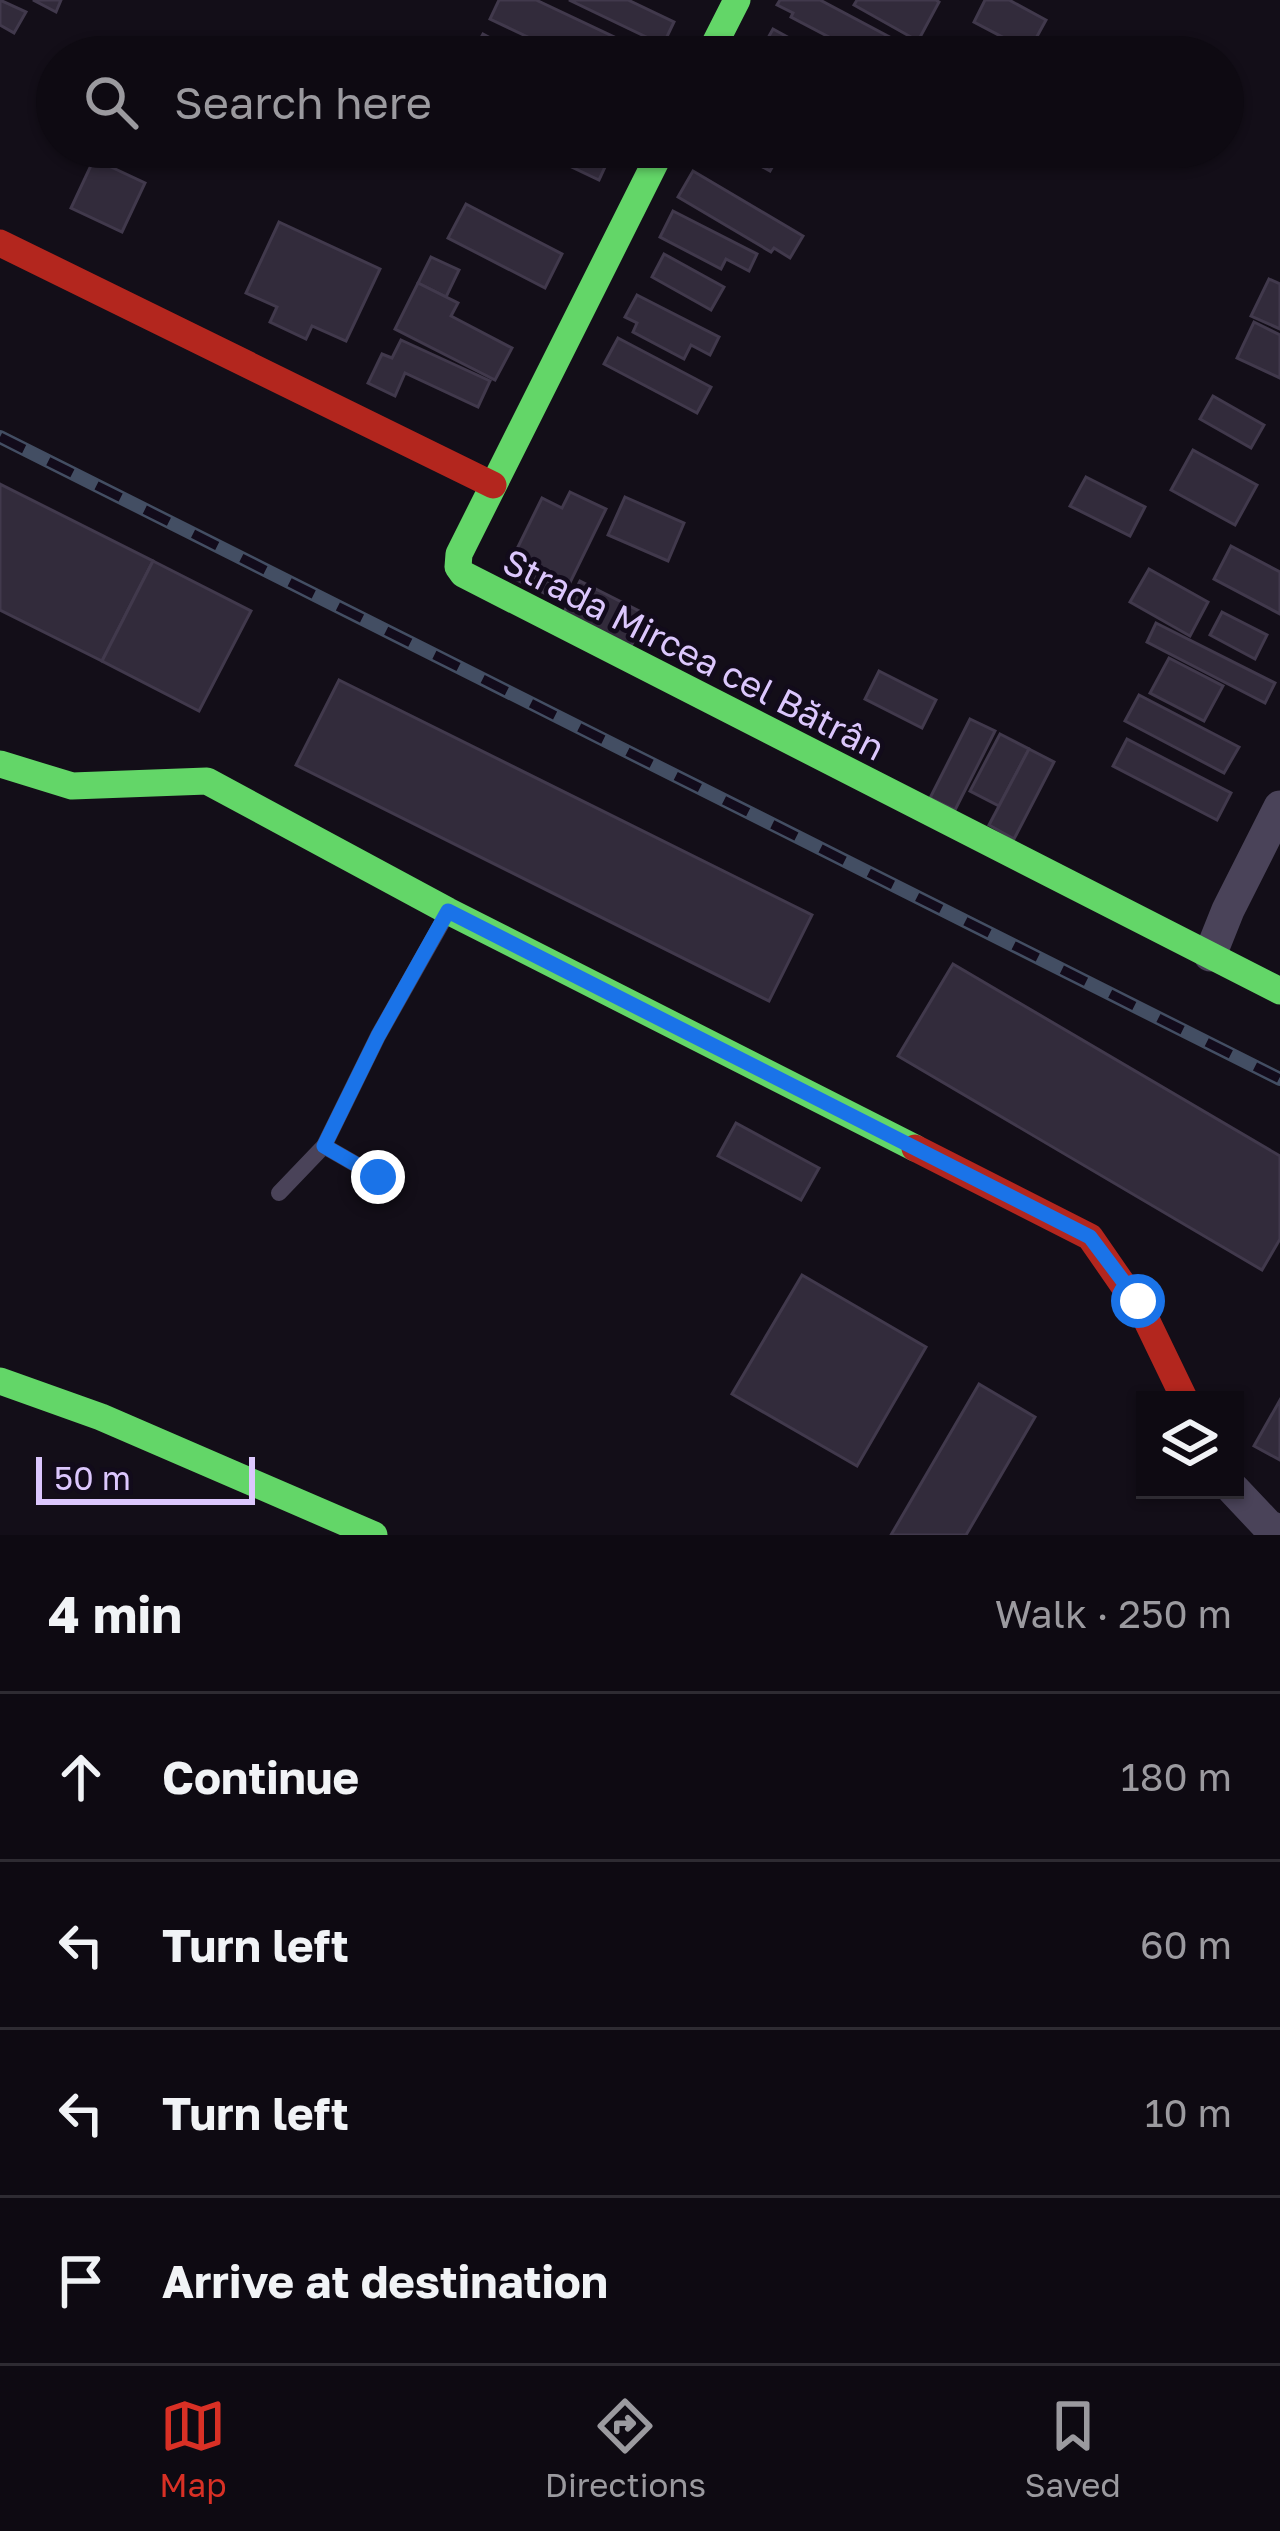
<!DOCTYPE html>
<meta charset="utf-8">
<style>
body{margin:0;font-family:"Golos Text",sans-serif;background:#17131b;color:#f1f3f6}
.controls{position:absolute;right:36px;bottom:36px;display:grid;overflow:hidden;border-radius:0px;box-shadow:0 3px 9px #0004}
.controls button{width:108px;height:108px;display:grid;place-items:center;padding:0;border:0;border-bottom:3px solid #2e2b32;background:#0e0a12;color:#f1f3f6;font:60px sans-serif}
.scale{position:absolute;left:36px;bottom:30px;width:219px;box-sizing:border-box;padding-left:12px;border:6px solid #dcc7fd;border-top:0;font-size:33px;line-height:42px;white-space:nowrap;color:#dcc7fd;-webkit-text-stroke:9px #120b1b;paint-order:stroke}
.stop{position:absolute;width:36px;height:36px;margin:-27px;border:9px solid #1a73e8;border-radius:50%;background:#fff}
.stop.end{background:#1a73e8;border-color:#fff;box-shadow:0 3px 12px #0008}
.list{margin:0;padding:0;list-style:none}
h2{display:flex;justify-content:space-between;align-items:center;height:156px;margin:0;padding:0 48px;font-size:51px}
h2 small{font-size:39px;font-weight:400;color:#9b9a9f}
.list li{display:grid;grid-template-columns:78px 1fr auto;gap:36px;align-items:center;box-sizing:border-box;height:168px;padding:0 48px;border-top:3px solid #2e2b32}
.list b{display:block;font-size:45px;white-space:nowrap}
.list em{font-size:39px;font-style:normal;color:#9b9a9f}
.icon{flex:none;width:66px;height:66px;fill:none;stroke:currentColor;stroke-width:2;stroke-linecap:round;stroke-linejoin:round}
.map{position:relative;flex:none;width:1280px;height:1535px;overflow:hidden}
.search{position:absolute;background:#0e0a12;box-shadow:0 3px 9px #0004;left:36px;right:36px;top:36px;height:132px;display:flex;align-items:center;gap:30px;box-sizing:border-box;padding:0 42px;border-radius:66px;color:#9b9a9f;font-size:45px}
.sheet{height:828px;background:#0e0a12}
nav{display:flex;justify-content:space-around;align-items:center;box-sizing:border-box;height:168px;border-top:3px solid #2e2b32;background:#0e0a12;font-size:33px;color:#9b9a9f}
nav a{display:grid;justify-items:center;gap:6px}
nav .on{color:#d93025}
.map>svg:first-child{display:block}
.building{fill:#322b3b;stroke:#41394c;stroke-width:3}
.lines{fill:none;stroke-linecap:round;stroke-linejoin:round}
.lane{stroke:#4a4359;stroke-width:16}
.street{stroke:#4a4359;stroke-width:33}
.fast{stroke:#63d668;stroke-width:27}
.jam{stroke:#b3261e;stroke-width:27}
.rail-casing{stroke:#434e63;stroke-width:14}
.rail{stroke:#120b1b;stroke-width:9;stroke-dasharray:27;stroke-linecap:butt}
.route{stroke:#1a73e8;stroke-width:15}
.labels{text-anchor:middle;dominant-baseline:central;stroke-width:9;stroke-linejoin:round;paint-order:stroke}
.street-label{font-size:36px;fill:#dcc7fd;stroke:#120b1b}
</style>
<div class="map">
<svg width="1280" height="1535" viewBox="0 0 1280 1535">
<rect width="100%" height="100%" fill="#130e18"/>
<g class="building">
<polygon points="0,0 26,12 14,33 0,25"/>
<polygon points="33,0 61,0 56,12"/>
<polygon points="499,0 536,0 627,43 621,57 570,57 490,19"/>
<polygon points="569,0 628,0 674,22 663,45"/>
<polygon points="780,0 820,0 916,51 912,57 867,57 791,17 793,13 777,5"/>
<polygon points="857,0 936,0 939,2 918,41 854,5"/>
<polygon points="985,0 1009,0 1046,20 1029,51 974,22"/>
<polygon points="773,29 824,57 758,56"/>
<polygon points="483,34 526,57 470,57"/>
<polygon points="508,147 601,147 612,152 599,180 542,153 539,161"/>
<polygon points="726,147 771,147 781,152 770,171"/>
<polygon points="94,159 145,183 122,232 71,208"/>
<polygon points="693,171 803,236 790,258 774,248 771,252 678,197"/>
<polygon points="466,204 562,254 545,288 448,238"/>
<polygon points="673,211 757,254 749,271 726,259 721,269 660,237"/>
<polygon points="279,222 380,269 346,341 312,326 306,339 270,322 277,307 246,293"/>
<polygon points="664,254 724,287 711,310 652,277"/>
<polygon points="431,257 459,270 446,297 418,283"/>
<polygon points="1269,279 1280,284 1280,329 1251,316"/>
<polygon points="418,283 458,303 451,316 512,348 495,380 395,329"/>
<polygon points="637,295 719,337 710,355 691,345 684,359 633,332 637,323 625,317"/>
<polygon points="1254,322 1280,335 1280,378 1237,358"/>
<polygon points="618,338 711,387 697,413 604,364"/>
<polygon points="401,340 490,381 478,407 405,373 395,396 368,383 382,354 392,358"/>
<polygon points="1213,396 1264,425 1251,448 1200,419"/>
<polygon points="1193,450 1257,485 1235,525 1171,490"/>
<polygon points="1086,477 1145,507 1130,536 1070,506"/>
<polygon points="0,484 153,561 102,661 0,610"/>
<polygon points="570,492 606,509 561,601 517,580 525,565 512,559 542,498 562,508"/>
<polygon points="625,497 684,523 668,561 608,535"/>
<polygon points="1231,546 1280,572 1280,614 1214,579"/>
<polygon points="153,561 251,611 199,711 102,661"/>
<polygon points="1149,569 1208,602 1190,636 1130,602"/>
<polygon points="580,581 647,615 630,648 563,614"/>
<polygon points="1222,612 1267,635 1255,659 1210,635"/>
<polygon points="1156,623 1275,683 1265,703 1147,642"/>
<polygon points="1169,658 1223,686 1204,721 1150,693"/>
<polygon points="879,671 936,700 922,728 865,699"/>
<polygon points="339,680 812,915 769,1001 296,765"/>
<polygon points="1139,695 1239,747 1224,773 1125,721"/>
<polygon points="970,719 995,731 955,810 930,798"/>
<polygon points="1000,734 1029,749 999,806 970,791"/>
<polygon points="1127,739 1231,793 1217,820 1113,766"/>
<polygon points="1029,749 1054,762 1014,839 989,825"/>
<polygon points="953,964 1280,1156 1280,1239 1262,1270 898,1056"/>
<polygon points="736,1123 819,1168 801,1200 718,1156"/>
<polygon points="802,1275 926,1347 857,1466 732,1394"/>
<polygon points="979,1384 1035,1417 966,1535 891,1535"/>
<polygon points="1280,1400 1280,1460 1254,1446"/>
</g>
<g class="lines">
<g class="lane">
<polyline points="324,1146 378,1177"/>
<polyline points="279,1193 324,1146 378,1036 448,912"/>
</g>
<g class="street">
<polyline points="1210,955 1228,910 1280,807"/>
<polyline points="1234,1490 1268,1526 1280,1531"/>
</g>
<g class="fast">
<polyline points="708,57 737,0"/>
<polyline points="663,147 459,554 458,567 463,574 1280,991"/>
<polyline points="0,764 72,786 207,781 448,911 915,1148"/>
<polyline points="0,1381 101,1417 374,1535"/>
</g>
<g class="jam">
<polyline points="0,243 493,485"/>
<polyline points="915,1148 1090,1237 1144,1315 1185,1400"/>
</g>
<g class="rail-casing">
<polyline id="rail" points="0,437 1280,1079"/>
</g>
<use href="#rail" class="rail"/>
</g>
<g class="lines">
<polyline class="route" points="378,1177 324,1146 378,1036 448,911 1090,1237 1138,1301"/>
</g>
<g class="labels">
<g class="street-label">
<text transform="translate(694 654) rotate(27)">Strada Mircea cel Bătrân</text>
</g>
</g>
</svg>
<div class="controls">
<button><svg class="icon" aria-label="layers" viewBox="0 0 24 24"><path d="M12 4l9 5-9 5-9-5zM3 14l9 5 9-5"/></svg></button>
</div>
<div class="scale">50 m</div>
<div class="stop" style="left:1138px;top:1301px"></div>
<div class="stop end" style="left:378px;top:1177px"></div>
<div class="search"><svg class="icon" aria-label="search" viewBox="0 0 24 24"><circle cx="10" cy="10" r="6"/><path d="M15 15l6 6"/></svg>Search here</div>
</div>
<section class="sheet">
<h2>4 min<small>Walk · 250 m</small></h2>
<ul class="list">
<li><svg class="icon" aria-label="ahead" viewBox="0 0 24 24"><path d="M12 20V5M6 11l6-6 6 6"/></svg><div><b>Continue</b></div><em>180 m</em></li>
<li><svg class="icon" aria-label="left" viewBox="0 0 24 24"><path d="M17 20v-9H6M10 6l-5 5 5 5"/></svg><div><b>Turn left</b></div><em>60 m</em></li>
<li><svg class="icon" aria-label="left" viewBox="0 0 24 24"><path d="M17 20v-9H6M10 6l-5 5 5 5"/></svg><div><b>Turn left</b></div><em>10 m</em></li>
<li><svg class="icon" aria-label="arrive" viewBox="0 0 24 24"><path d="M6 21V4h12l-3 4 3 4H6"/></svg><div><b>Arrive at destination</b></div></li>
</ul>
</section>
<nav>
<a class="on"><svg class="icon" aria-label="map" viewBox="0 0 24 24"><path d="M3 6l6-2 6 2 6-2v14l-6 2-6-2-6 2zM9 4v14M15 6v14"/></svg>Map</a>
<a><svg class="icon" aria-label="directions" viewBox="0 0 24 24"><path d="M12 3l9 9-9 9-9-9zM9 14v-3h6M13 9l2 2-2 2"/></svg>Directions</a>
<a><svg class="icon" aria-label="saved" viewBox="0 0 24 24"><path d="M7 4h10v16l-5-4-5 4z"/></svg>Saved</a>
</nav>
